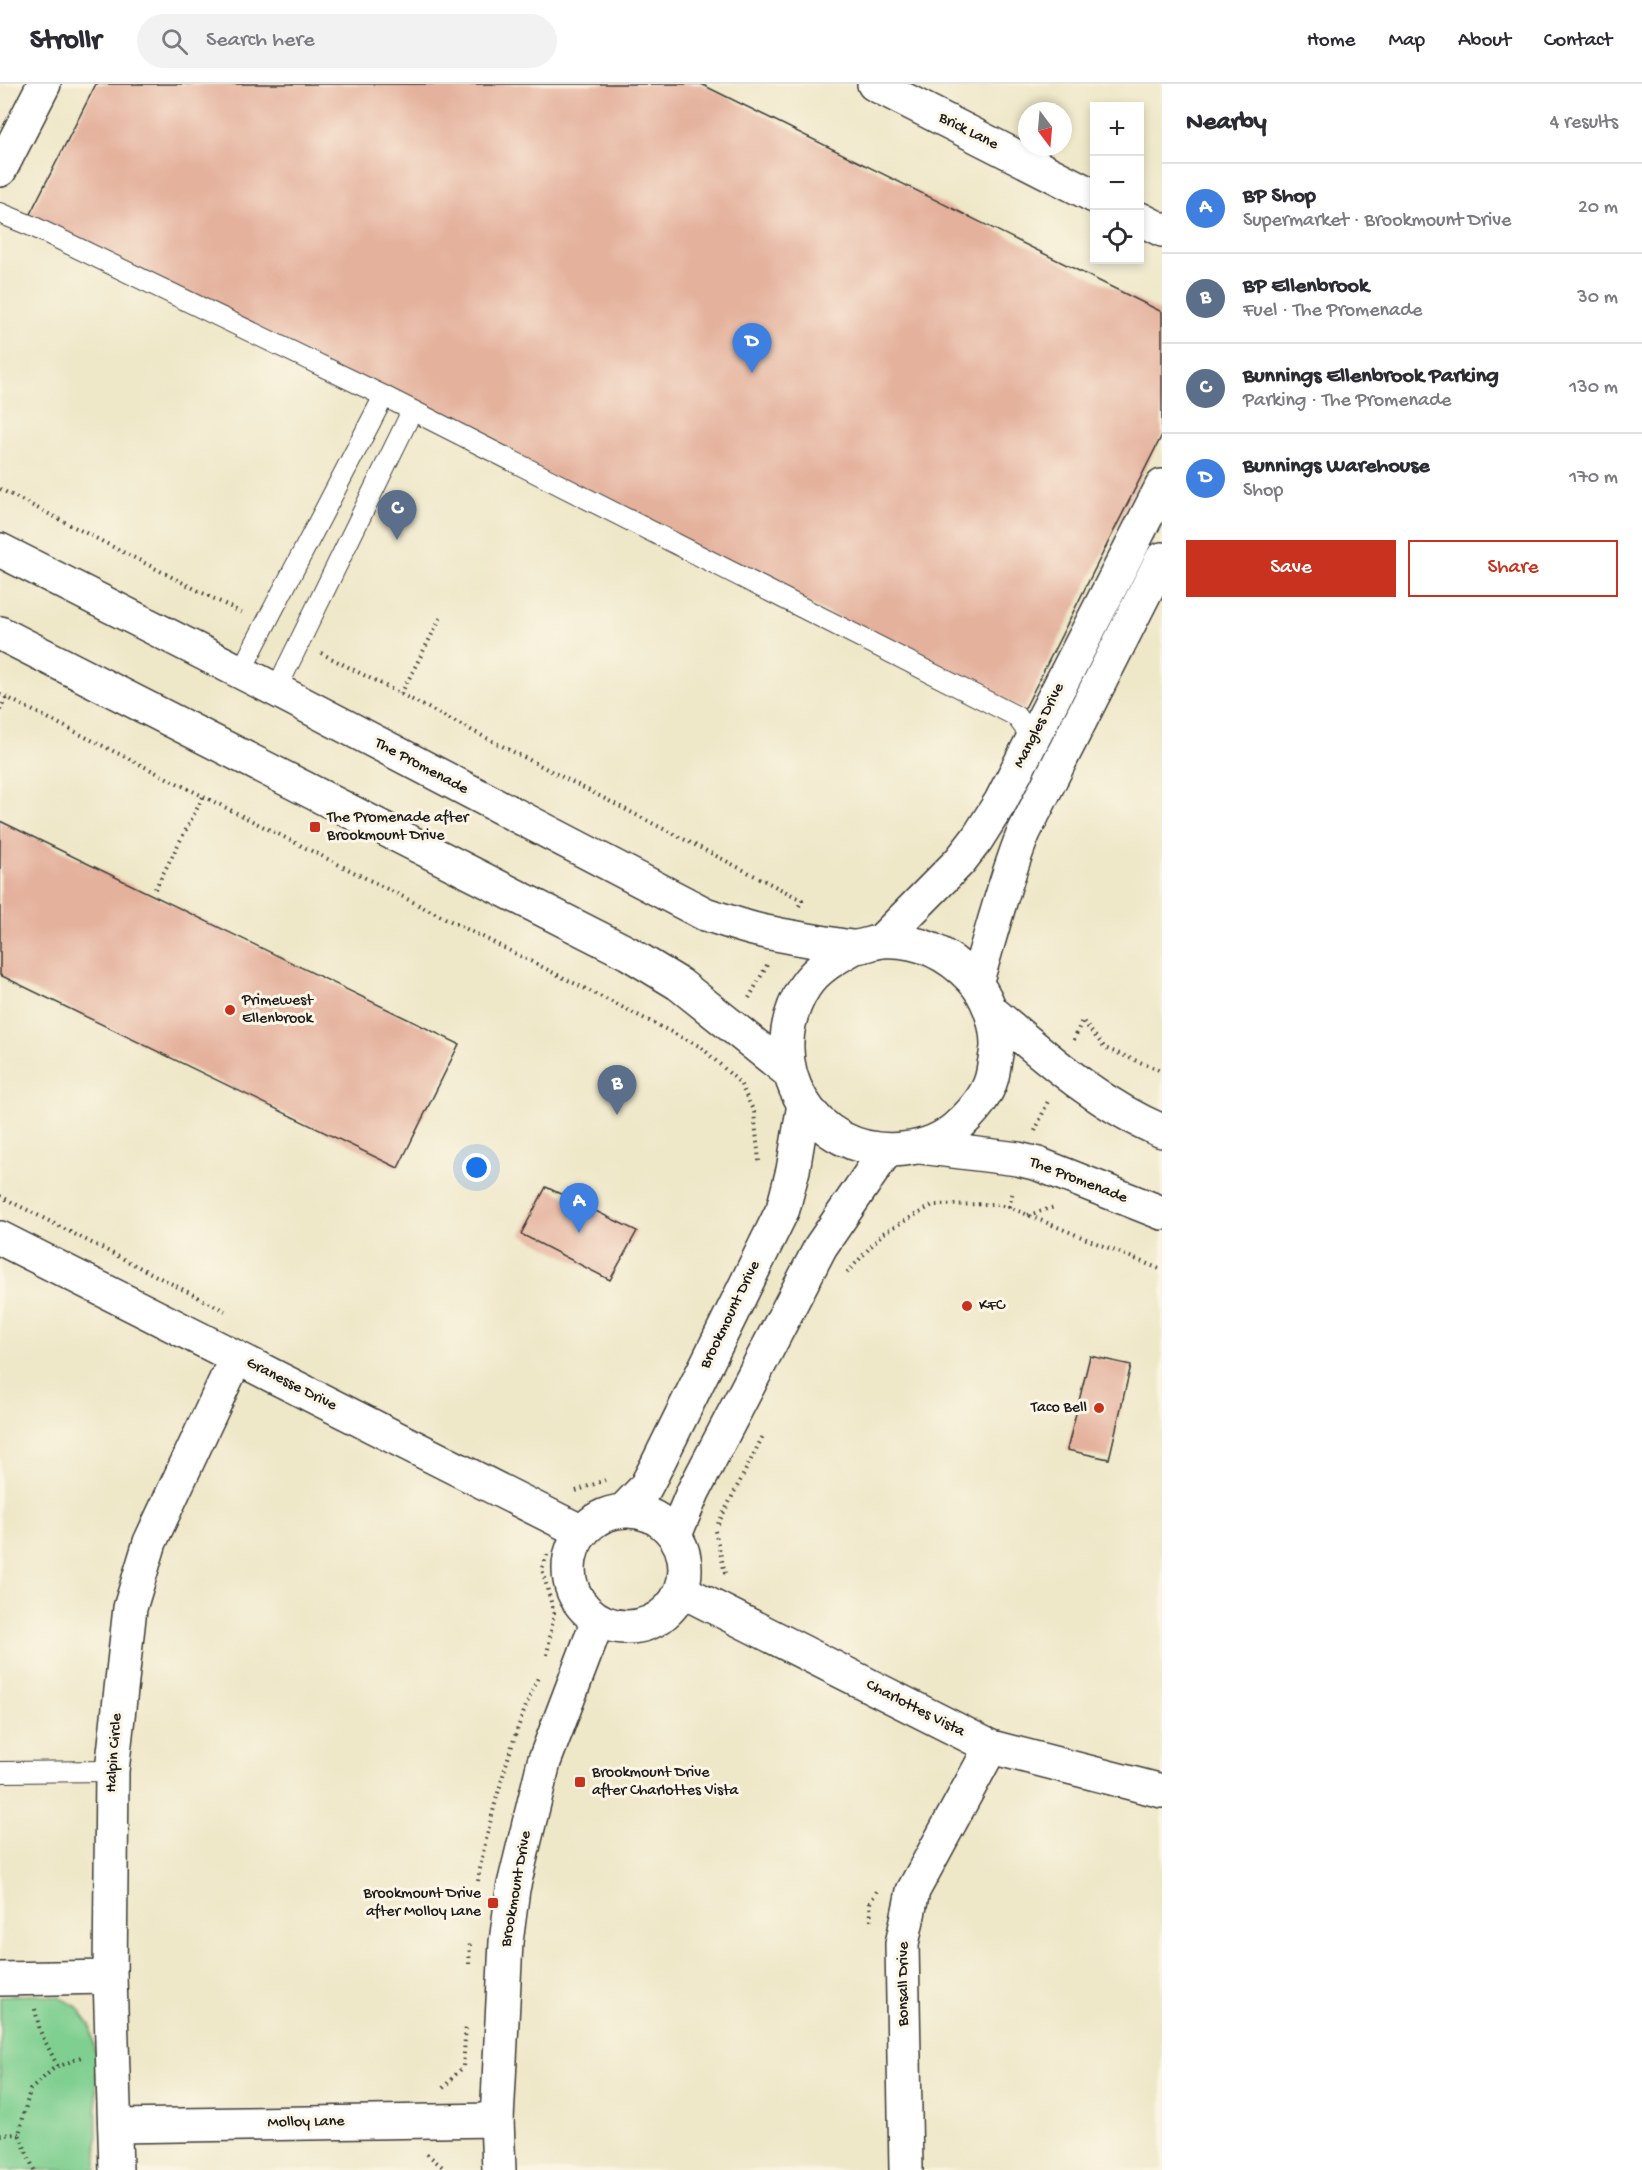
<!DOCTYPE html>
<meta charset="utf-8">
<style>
body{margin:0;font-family:"Gochi Hand",sans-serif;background:#f2f2f3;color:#2b2b33}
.controls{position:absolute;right:18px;top:18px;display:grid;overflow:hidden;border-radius:0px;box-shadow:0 3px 9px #0003}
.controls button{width:54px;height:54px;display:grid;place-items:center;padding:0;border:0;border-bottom:2px solid #e1e1e2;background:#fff;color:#2b2b33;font:30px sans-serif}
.compass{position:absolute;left:1018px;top:18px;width:54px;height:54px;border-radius:50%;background:#fff;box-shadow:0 3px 9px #0003;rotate:164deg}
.you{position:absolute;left:477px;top:1084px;width:21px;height:21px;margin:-15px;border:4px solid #fff;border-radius:50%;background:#1a73e8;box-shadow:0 0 0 9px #1a73e833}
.badge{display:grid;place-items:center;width:39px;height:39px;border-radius:50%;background:#c8321e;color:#fff;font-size:20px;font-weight:700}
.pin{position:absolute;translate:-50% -50px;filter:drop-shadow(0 2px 3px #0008)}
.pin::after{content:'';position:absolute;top:32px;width:21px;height:18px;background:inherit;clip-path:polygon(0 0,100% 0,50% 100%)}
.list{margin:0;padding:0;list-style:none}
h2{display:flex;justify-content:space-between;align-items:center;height:78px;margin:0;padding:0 24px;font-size:26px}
h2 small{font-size:20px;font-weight:400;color:#7c7c81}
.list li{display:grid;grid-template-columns:39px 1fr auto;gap:18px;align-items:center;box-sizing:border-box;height:90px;padding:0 24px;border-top:2px solid #e1e1e2}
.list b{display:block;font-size:22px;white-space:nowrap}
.list p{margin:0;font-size:20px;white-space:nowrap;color:#7c7c81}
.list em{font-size:20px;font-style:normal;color:#7c7c81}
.actions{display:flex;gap:12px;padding:18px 24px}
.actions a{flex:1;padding:14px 0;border:2px solid #c8321e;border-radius:0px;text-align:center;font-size:21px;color:#c8321e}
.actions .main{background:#c8321e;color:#fff}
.icon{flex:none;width:33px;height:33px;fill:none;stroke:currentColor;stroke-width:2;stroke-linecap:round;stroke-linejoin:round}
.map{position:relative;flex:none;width:1162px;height:2086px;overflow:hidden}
header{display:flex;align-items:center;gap:36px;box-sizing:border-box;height:84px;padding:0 30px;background:#fff;border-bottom:2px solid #e1e1e2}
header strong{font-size:28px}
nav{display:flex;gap:33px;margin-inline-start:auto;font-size:21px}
.search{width:420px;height:54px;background:#f2f2f3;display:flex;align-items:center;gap:15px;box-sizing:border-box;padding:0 21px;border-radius:33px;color:#7c7c81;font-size:22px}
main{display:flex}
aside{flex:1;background:#fff}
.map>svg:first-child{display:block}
.green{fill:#7fcf90;stroke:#4e7656;stroke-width:1.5}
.building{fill:#e4b19c}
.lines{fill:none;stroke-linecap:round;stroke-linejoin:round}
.lane-casing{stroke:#3c3a36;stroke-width:22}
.street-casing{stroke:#3c3a36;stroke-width:36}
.secondary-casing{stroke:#3c3a36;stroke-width:36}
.path{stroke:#3c3a36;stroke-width:4;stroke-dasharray:1.5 4.5;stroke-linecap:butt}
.lane{stroke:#fff;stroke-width:20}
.street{stroke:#fff;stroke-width:33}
.secondary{stroke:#fff;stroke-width:33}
.poi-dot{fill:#c8321e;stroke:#fcf5e5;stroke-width:2}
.labels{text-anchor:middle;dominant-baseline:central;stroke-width:6;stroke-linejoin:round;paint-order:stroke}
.street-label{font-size:16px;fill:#1c1c1c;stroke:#fcf5e5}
.poi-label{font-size:16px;fill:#1c1c1c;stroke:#fcf5e5;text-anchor:start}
</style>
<header>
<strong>Strollr</strong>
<div class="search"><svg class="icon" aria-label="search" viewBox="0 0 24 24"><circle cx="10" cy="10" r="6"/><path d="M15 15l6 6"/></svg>Search here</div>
<nav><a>Home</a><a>Map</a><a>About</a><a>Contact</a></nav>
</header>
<main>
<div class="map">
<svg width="1162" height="2086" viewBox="0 0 1162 2086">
<rect width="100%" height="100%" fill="#fcf5e5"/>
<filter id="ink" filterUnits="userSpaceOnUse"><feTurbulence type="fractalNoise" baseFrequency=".0167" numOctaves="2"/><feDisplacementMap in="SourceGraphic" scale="12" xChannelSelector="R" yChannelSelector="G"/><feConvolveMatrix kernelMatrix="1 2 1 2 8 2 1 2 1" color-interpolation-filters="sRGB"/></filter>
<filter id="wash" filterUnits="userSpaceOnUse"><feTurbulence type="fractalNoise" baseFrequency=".008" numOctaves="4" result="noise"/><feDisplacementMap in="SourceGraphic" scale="24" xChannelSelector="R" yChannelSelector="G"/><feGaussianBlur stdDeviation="1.35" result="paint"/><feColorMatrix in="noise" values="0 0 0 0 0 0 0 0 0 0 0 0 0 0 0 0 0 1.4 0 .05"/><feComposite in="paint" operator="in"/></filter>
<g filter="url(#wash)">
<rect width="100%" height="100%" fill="#eee7c8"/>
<polygon class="green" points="33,1911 58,1913 76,1922 90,1941 96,1971 97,2086 0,2086 0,1912"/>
<g id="blocks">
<g class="building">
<polygon points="96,0 701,0 1162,228 1162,351 1024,626 28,134"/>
<polygon points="0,737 459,960 398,1084 0,891"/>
<polygon points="546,1103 637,1147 610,1196 521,1150"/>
<polygon points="1090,1272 1131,1281 1109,1375 1067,1366"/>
</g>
</g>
</g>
<g filter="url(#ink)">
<use href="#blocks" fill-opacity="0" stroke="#3c3a36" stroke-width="1.5"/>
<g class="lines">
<g class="lane-casing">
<g id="lane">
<polyline points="0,129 34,143 384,312 1016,632 1033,655"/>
<polyline points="240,589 384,312"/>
<polyline points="276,606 412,327"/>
<polyline points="0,1688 112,1687"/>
</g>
</g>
<g class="street-casing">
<g id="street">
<polyline points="874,0 1094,112"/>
<polyline points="0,86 44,0"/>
<polyline points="1140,135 1162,146"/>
<polyline points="0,1154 582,1448"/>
<polyline points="0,1895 110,1893"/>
<polyline points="115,2042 497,2036"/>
<polyline points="116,2086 110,1893 112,1687 130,1524 150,1458 236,1274"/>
<polyline points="906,2086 902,1860 913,1807 991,1663"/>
</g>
</g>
<g class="secondary-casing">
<g id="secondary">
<path d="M0 466 276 606 705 830C722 835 740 842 757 846 788 853 820 858 851 863 862 864 872 858 882 857 918 855 947 869 971 894 987 910 997 939 997 961 997 969 994 979 993 988 990 1008 975 1026 960 1040 945 1055 924 1063 903 1065 812 1075 756 978 805 902 817 884 837 873 855 863"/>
<polyline points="0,549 628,869 679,900 789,988"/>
<polyline points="881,857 960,777 977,755 1001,717 1162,402"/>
<path d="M976 899C992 848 1004 797 1024 748L1162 475"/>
<path d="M991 927C1045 972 1097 1020 1162 1047"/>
<polyline points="920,1063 1018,1075 1038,1080 1162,1129"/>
<polyline points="624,1426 645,1404 655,1385 783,1125 793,1086 804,1020"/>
<circle cx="627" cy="1485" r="58"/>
<polyline points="675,1451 693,1408 821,1162 886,1067"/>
<polyline points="682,1507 991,1663 1162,1707"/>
<polyline points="499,2086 497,2036 506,1858 513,1805 544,1678 598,1536"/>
</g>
</g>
<g class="path">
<polyline points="0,405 242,529"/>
<polyline points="321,569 802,816 799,822"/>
<polyline points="0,610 701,963 740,999 754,1028 759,1077"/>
<polyline points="401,610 442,531"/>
<polyline points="0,626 6,614"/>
<polyline points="155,805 203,713"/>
<polyline points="749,914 767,881"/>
<polyline points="1074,956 1082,936 1105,964 1162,987"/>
<polyline points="1035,1047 1049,1015"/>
<polyline points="0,1112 225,1227"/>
<polyline points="1009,1123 1013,1107"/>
<polyline points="1028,1131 1055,1123"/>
<polyline points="847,1189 883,1149 933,1121 992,1120 1009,1123 1028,1131 1162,1186"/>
<polyline points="576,1407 605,1396"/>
<polyline points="718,1440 764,1350"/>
<polyline points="715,1447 725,1489 727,1490"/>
<polyline points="547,1571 554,1529 542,1485 548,1468"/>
<path d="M478 1797C482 1769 489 1743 496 1716 508 1674 519 1634 538 1594"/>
<polyline points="871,1837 870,1819 878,1805"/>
<polyline points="469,1880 470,1858"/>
<polyline points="35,1925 40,1947 58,1983"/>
<polyline points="443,2004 463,1983 466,1941"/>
<polyline points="0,2051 19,2050"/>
<polyline points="427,2070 446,2086"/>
<polyline points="34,2086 19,2050 30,2006 53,1985 81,1973"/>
</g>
<use href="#lane" class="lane"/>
<use href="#street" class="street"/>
<use href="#secondary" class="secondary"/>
</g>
</g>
<g class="poi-dot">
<rect x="309" y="737" width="12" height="12" rx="3"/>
<circle cx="230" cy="926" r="6"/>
<circle cx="967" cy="1222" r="6"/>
<circle cx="1099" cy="1324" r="6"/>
<rect x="574" y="1692" width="12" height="12" rx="3"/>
<rect x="487" y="1813" width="12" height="12" rx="3"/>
</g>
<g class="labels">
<g class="street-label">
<text transform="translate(968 48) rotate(27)">Brick Lane</text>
<text transform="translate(1040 642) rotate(-63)">Mangles Drive</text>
<text transform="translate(421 683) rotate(28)">The Promenade</text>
<text transform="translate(1078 1097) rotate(21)">The Promenade</text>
<text transform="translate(731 1231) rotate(-64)">Brookmount Drive</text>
<text transform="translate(291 1301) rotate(27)">Granesse Drive</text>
<text transform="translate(915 1625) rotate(27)">Charlottes Vista</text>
<text transform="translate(115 1669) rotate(-86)">Halpin Circle</text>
<text transform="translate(517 1805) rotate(-80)">Brookmount Drive</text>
<text transform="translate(904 1900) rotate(-90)">Bonsall Drive</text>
<text transform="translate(306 2039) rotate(-1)">Molloy Lane</text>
</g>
<g class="poi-label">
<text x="327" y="734">The Promenade after<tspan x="327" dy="18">Brookmount Drive</tspan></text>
<text x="242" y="917">Primewest<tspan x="242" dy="18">Ellenbrook</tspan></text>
<text x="979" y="1222">KFC</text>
<text x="1087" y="1324" text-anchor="end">Taco Bell</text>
<text x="592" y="1689">Brookmount Drive<tspan x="592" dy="18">after Charlottes Vista</tspan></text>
<text x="481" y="1810" text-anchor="end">Brookmount Drive<tspan x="481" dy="18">after Molloy Lane</tspan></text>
</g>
</g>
</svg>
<div class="controls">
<button>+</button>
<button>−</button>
<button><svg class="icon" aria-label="locate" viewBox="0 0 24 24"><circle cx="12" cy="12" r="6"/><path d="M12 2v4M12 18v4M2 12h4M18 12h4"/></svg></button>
</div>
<svg class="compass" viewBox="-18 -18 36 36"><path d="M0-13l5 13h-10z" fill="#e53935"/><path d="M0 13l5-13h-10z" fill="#7c7c81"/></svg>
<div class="you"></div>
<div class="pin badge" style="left:579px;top:1149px;background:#3f7fe0">A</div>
<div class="pin badge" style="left:617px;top:1031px;background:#5c6f8a">B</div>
<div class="pin badge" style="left:397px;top:456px;background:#5c6f8a">C</div>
<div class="pin badge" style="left:752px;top:289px;background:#3f7fe0">D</div>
</div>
<aside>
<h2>Nearby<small>4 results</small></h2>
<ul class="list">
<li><span class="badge" style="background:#3f7fe0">A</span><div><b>BP Shop</b><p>Supermarket · Brookmount Drive</p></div><em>20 m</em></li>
<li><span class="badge" style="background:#5c6f8a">B</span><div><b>BP Ellenbrook</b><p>Fuel · The Promenade</p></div><em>30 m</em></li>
<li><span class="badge" style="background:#5c6f8a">C</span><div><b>Bunnings Ellenbrook Parking</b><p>Parking · The Promenade</p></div><em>130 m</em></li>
<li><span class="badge" style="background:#3f7fe0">D</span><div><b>Bunnings Warehouse</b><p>Shop</p></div><em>170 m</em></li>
</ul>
<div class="actions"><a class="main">Save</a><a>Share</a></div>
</aside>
</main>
